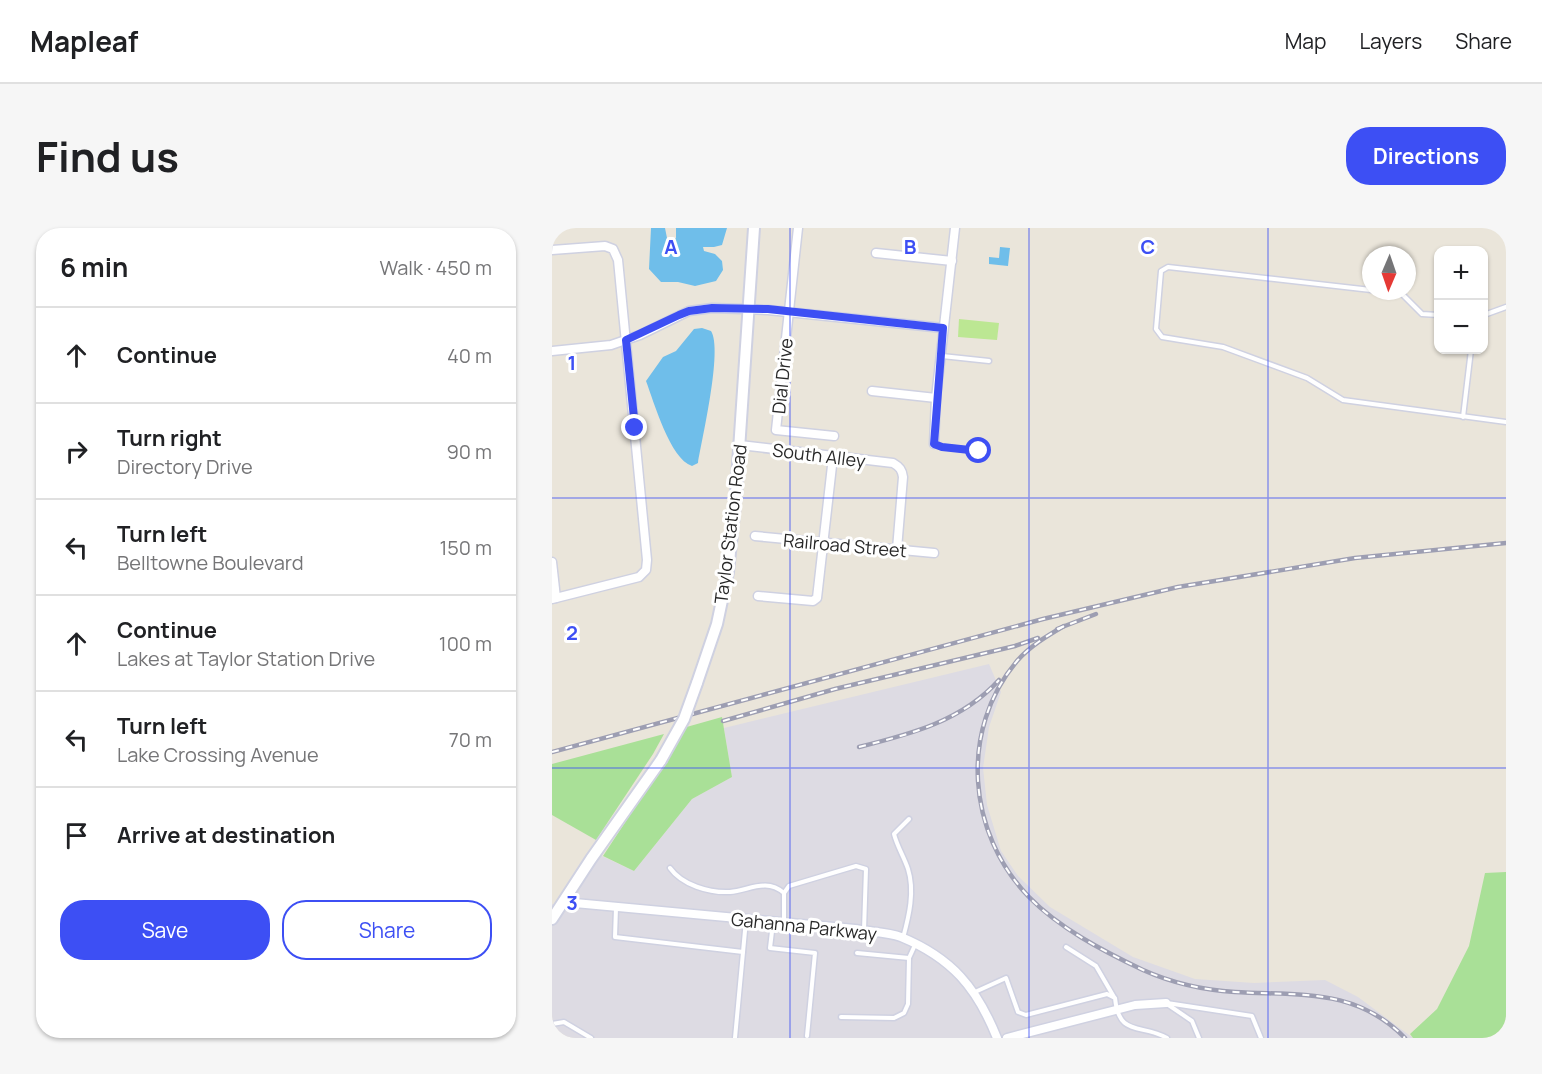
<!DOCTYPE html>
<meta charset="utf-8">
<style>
body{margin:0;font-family:Manrope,sans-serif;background:#f6f6f6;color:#202124}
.controls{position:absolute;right:18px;top:18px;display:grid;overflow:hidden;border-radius:12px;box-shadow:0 2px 4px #0004}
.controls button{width:54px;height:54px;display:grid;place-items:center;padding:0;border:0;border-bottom:2px solid #e0e0e0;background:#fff;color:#202124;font:30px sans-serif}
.compass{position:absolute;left:810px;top:18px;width:54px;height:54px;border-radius:50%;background:#fff;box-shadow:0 2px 4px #0004;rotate:182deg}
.stop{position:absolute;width:18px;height:18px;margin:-14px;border:4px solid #3d4ff4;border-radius:50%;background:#fff}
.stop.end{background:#3d4ff4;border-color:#fff;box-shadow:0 2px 6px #0008}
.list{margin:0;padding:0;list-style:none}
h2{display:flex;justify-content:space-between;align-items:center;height:78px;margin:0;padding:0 24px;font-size:26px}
h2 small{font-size:20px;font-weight:400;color:#757577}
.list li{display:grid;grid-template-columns:39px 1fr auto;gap:18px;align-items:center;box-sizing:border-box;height:96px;padding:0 24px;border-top:2px solid #e0e0e0}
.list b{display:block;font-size:22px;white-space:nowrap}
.list p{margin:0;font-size:20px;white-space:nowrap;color:#757577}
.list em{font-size:20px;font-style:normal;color:#757577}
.actions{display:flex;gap:12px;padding:18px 24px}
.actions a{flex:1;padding:14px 0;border:2px solid #3d4ff4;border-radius:24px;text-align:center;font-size:21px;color:#3d4ff4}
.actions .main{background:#3d4ff4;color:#fff}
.icon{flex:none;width:33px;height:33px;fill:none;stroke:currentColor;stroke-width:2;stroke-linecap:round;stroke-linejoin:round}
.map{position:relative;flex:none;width:954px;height:810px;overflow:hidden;border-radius:24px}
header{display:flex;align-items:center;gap:36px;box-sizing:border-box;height:84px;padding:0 30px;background:#fff;border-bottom:2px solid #e0e0e0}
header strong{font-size:28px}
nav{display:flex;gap:33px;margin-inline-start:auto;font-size:21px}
.intro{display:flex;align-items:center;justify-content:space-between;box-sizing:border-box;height:144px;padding:0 36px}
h1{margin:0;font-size:42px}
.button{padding:15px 27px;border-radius:24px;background:#3d4ff4;color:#fff;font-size:21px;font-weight:700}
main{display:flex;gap:36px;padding:0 36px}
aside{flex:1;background:#fff;border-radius:24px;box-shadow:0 2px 4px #0004}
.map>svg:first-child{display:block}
.industrial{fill:#dddbe3}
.green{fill:#a9e097}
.pitch{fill:#bce793}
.water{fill:#6fbeea}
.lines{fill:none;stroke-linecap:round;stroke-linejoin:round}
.lane-casing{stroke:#cfd1e1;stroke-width:7}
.street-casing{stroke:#cfd1e1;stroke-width:11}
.secondary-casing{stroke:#cfd1e1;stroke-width:14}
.lane{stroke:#fff;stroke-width:4}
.street{stroke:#fff;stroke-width:8}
.secondary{stroke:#fff;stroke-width:10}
.rail-casing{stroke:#9d9eb2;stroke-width:4.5}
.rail{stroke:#fff;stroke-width:2;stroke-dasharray:7;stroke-linecap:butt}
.secondary-bridge-casing{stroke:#cfd1e1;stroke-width:14;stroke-linecap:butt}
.secondary-bridge{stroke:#fff;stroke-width:10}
.shaded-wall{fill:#8a8782}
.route{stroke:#3d4ff4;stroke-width:8}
.grid{fill:none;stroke:#3d4ff4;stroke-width:1.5;stroke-opacity:0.55}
.labels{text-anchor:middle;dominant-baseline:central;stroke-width:6;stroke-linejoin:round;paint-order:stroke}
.street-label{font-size:18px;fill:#282828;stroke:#fff}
.grid-label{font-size:20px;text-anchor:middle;font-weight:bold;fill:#3d4ff4;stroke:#fff;stroke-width:6;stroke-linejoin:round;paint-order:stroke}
</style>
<header>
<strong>Mapleaf</strong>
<nav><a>Map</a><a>Layers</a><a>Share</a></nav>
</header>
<div class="intro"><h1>Find us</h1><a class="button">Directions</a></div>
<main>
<aside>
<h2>6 min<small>Walk · 450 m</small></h2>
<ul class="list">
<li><svg class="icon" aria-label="ahead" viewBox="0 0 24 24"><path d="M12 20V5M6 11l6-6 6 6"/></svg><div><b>Continue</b></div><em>40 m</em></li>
<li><svg class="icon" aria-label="right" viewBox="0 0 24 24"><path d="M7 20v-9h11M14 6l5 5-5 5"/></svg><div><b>Turn right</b><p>Directory Drive</p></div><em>90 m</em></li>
<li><svg class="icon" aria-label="left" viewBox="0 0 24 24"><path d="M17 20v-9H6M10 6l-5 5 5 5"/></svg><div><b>Turn left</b><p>Belltowne Boulevard</p></div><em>150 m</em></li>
<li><svg class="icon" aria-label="ahead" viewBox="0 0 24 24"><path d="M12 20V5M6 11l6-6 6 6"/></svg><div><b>Continue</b><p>Lakes at Taylor Station Drive</p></div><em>100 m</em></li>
<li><svg class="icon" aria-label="left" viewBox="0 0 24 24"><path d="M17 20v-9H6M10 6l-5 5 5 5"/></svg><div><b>Turn left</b><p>Lake Crossing Avenue</p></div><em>70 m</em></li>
<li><svg class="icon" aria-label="arrive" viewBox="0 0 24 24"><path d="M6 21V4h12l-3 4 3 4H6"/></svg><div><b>Arrive at destination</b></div></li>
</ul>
<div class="actions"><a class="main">Save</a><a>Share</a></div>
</aside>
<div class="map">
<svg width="954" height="810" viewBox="0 0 954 810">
<rect width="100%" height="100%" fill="#eae5da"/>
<polygon class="industrial" points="437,436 449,464 437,499 431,540 435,577 449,623 466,648 498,679 581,729 643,751 702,755 773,752 806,769 861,810 0,810 0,676 3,677 39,623 82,643 140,571 180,549 172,500"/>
<g class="green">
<polygon points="170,489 180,549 140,571 82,643 51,628 114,532 131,500"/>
<polygon points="112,506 101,526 44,612 0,587 0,536"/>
<polygon points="954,644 954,810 861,810 858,806 885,781 917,718 933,645"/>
</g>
<polygon class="pitch" points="407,91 447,95 445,112 406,109"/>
<g class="water">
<polygon points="99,0 113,0 115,10 120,13 124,10 124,0 175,0 170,17 162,19 151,19 152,23 163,26 170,33 171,42 164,53 143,58 126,54 109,54 97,41"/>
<polygon points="448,19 458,20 456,38 437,36 437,29 447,30"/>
<path d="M150 100 159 103C171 122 150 210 146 235L140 238C118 231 102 174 94 153L111 129 124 123 142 101Z"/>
</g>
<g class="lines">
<g class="lane-casing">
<g id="lane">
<polyline points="819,62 616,39 609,43 604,101 610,109 671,119 755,150 791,172 954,194"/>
<polyline points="830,63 849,65 870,86 886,87"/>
<polyline points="932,87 954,79"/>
<polyline points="390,128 437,133"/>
<polyline points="911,189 919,122"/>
<polyline points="382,216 390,219 427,223"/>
<path d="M118 640C130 657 157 665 178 664 198 662 214 650 232 665"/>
<polyline points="64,680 63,709 191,724"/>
<polyline points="232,693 232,665 237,658 304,638 314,641 312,702"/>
<polyline points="221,695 218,720 263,725 255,808"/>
<path d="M351 710C357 688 363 663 356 641 352 629 345 618 342 606L357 591"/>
<polyline points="514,719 544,738 562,769"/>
<polyline points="305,725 357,730"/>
<path d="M423 764 454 750 466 784 474 787 555 766 563 770C567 810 589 795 615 810"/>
<polyline points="615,775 700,788 709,810"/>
<polyline points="615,776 640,793 647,810"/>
<polyline points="289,789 342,790 352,785 356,776 357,730 363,717"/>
<polyline points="0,796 12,794 39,810"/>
<polyline points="183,810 194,692"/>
</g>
</g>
<g class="street-casing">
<g id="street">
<polyline points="246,0 224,202 282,208"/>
<polyline points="0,22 53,18 61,21 66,32 95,332 94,342 87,349 0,371"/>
<polyline points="324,25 400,33"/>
<polyline points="0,123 59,117 88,107 137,83 160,80 216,82 391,100"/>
<polyline points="320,163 384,170"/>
<polyline points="382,216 384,170 403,0"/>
<path d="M188 217 341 235C348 239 350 242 351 249L345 321"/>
<polyline points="203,308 382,325"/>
<polyline points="0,334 4,370"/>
<polyline points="206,368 261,373 265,370 281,229"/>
<path d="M12 674 303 701C318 704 335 704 349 709 400 730 425 760 445 810"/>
<polyline points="455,810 583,777 614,775"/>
</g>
</g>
<g class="secondary-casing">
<g id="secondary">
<polyline points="145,455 165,396 176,344 184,266 202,0"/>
<polyline points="0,691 39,631 109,532"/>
</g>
</g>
<use href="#lane" class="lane"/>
<use href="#street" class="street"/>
<use href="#secondary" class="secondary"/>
<g class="rail-casing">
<g id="rail">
<path d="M512 398C495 408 478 418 465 433 407 502 415 605 477 669 507 700 551 723 591 742 620 755 651 762 683 764 747 768 803 759 853 810"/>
<polyline points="505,401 544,386"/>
<polyline points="171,493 283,461 463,418 486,410"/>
<path d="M307 519C359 506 410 493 447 452"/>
<polyline points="0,524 491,391 626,359 803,330 954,315"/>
</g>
</g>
<use href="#rail" class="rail"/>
<g class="secondary-bridge-casing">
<polyline id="secondary-bridge" points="109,532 132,491 145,455"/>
</g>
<use href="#secondary-bridge" class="secondary-bridge"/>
</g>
<polygon class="shaded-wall" points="938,0 954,0 954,2"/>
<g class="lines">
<polyline class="route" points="83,200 74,112 127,87 137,83 160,80 216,81 391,100 382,216 390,219 427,223"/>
</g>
<path class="grid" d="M238 0V810M477 0V810M716 0V810M0 270H954M0 540H954"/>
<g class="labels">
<g class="street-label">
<text transform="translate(230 148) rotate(-84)">Dial Drive</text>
<text transform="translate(267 227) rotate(7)">South Alley</text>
<text transform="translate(178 296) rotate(-83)">Taylor Station Road</text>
<text transform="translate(293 317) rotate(5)">Railroad Street</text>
<text transform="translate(252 698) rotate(6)">Gahanna Parkway</text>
</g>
</g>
<g class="grid-label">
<text x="119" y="26">A</text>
<text x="358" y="26">B</text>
<text x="596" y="26">C</text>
<text x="20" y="142">1</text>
<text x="20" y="412">2</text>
<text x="20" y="682">3</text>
</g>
</svg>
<div class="controls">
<button>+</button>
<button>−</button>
</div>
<svg class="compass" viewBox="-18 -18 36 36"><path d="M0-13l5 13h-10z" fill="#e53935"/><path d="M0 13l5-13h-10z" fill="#757577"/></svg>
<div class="stop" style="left:427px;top:223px"></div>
<div class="stop end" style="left:83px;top:200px"></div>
</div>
</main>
